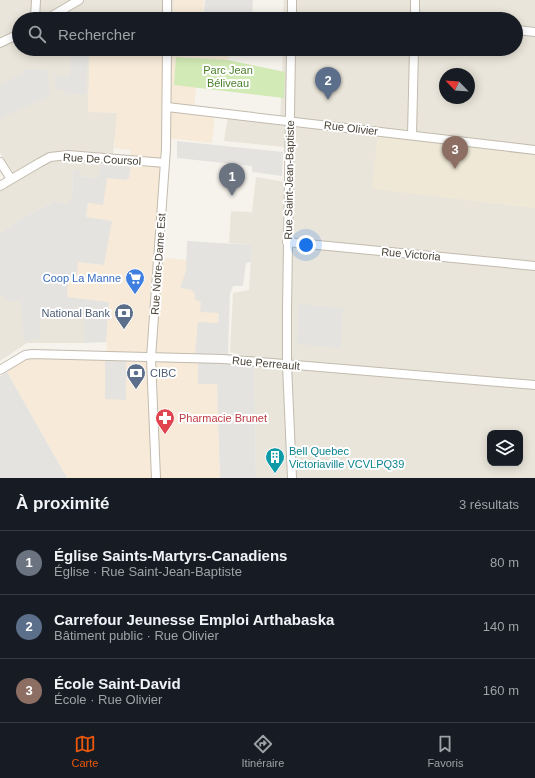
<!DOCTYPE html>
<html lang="fr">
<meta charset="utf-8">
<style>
body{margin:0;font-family:Arial,sans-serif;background:#20242c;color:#f1f3f6}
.controls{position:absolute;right:12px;bottom:12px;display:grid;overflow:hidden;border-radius:8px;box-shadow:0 2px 10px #0003}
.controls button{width:36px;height:36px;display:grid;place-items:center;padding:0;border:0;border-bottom:1px solid #363941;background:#171b24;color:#f1f3f6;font:20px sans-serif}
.compass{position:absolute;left:439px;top:68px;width:36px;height:36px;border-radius:50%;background:#171b24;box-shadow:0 2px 10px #0003;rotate:295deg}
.you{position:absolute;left:306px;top:245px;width:14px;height:14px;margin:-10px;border:3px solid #fff;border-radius:50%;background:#1a73e8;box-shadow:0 0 0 6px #1a73e833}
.badge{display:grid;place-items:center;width:26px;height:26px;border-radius:50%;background:#ea580c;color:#fff;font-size:13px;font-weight:700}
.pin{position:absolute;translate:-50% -33px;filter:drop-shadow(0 1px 2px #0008)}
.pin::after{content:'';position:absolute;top:21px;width:14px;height:12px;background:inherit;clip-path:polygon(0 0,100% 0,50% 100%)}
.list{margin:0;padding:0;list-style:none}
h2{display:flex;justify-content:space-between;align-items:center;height:52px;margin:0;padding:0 16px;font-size:17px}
h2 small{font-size:13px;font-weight:400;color:#9ea1a6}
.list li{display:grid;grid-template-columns:26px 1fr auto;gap:12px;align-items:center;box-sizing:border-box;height:64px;padding:0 16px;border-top:1px solid #363941}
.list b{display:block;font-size:15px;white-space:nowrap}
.list p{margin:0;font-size:13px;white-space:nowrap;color:#9ea1a6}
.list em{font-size:13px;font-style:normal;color:#9ea1a6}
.icon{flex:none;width:22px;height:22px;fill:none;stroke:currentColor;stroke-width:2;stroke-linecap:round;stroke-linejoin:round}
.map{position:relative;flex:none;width:535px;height:478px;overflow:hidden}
.search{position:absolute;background:#171b24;box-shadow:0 2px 10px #0003;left:12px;right:12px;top:12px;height:44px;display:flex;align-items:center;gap:10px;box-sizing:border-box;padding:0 14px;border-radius:22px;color:#9ea1a6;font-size:15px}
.sheet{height:244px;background:#171b24}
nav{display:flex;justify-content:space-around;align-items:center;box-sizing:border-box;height:56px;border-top:1px solid #363941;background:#171b24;font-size:11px;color:#9ea1a6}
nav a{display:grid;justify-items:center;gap:2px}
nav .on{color:#ea580c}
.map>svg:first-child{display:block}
.residential{fill:#eae5da;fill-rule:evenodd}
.commercial{fill:#f7ead8}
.education{fill:#efe8d6}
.green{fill:#d2eab5}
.parking{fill:#e5e3e0}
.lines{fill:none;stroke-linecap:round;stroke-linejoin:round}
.minor-casing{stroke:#c2bbae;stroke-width:10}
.minor{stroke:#fff;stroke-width:8}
.labels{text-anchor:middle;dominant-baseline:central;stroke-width:4;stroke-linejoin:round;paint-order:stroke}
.park-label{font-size:11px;fill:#4a7f2a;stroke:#fff}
.street-label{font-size:11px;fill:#4b4439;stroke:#fff}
.shop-label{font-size:11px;fill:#366cbe;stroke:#fff;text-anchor:end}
.service-label{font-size:11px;fill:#4e5e75;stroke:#fff;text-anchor:end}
.health-label{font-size:11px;fill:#be3a42;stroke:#fff;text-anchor:start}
.culture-label{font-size:11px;fill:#0d838f;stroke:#fff;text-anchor:start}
</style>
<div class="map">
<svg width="535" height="478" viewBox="0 0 535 478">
<rect width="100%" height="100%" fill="#f6f3ec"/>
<g class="residential">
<polygon points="0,0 174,0 173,19 19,19 19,49 90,49 88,111 118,113 112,161 99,178 80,176 73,170 72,198 67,204 55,201 26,216 0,233 0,191 18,179 0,153"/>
<path d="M284 0H535V150L372 188 535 208V478H256L254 358 230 352 233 293 249 290 252 245 229 243 231 211 252 212 256 177 285 182 286 147 224 141 228 116 280 122 283 49H516V19H283ZM445 74H469V98H445ZM490 433H520V463H490Z"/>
<polygon points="0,295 41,308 85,311 84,343 27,343 0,361"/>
</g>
<g class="commercial">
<polygon points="174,0 204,0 202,19 173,19"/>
<polygon points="90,49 230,49 228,60 176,57 174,85 196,87 194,110 215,113 212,143 166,138 158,257 187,260 186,271 180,288 191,290 195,293 201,302 219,312 218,323 217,383 220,478 67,478 7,372 27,355 108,356 106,342 109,302 67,297 69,274 78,262 104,265 86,217 88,203 107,177 125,180 129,178 131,164 130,150 114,148 117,113 88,112"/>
</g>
<polygon class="education" points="378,131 535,150 535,208 372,189"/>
<polygon class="green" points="176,57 228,60 285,72 284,98 174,85"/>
<g class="parking">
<polygon points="205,0 253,0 252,19 203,19"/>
<polygon points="71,49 88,49 86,94 65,95 65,90 56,89 54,76 70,77"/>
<polygon points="24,69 47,70 50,96 6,116 0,120 0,85 21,74 23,74"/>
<polygon points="177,141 283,152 282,176 252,172 252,166 177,158"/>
<polygon points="102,161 131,164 129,178 125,180 107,178 103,205 88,203 86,217 112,221 104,265 78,262 77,276 69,275 67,297 109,302 106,342 84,343 84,311 41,308 40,338 24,342 21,302 9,301 0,295 0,233 26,216 55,201 67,204 72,198 73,169 80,170 80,176 98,178"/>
<polygon points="187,241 252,245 251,262 246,263 243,286 233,286 230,294 228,354 254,357 256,478 220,478 217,384 198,384 198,361 195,352 198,322 218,323 219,313 200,312 201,302 195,300 195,293 191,290 180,288 186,271"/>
<polygon points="298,304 343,308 341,348 297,344"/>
<polygon points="105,356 126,357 126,400 105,399"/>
<polygon points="7,372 46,441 67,478 0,478 0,377"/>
</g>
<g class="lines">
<g class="minor-casing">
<g id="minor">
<polyline points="167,0 167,19"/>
<polyline points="415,0 415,19"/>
<polyline points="415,16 435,19"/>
<polyline points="35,19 36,0"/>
<polyline points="47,19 79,0"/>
<polyline points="292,19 292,0"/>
<polyline points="516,30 535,32"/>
<polyline points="0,43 19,34"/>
<polyline points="291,49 287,310 287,365 292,478"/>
<polyline points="167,107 535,150"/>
<polyline points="412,135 414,49"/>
<polyline points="0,162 11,179"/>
<polyline points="0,186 39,163 50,157 68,155 165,163"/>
<polyline points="287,242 535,266"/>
<polyline points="0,370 25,355 32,354 223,359 535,385"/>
<polyline points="156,478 151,358 166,148 167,49"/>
</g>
</g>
<use href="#minor" class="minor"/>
</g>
<defs>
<g id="supermarket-pin" transform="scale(1)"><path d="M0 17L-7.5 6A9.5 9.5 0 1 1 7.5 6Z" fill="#3f7fe0" stroke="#fff"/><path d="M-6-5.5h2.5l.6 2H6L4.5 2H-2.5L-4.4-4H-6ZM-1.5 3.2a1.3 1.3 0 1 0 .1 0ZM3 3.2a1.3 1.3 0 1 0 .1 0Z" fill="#fff"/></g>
<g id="bank-pin" transform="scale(1)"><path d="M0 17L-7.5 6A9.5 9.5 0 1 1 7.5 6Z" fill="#5c6f8a" stroke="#fff"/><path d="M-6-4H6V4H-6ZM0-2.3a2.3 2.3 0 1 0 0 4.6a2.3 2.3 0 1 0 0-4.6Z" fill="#fff"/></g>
<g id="pharmacy-pin" transform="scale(1)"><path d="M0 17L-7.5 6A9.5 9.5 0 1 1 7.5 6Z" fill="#e0444e" stroke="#fff"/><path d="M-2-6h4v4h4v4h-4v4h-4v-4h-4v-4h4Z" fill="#fff"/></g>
<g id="building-pin" transform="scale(1)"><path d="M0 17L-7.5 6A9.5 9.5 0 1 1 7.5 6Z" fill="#0f9aa8" stroke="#fff"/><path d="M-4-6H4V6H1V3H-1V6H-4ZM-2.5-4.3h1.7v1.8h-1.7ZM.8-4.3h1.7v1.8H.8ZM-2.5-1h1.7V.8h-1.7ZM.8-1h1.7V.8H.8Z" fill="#fff"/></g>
</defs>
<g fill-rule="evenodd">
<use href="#supermarket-pin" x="135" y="278"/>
<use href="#bank-pin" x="124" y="313"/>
<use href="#bank-pin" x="136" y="373"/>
<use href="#pharmacy-pin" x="165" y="418"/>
<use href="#building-pin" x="275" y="457"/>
</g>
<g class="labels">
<g class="park-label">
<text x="228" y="70">Parc Jean<tspan x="228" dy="13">Béliveau</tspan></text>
</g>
<g class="street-label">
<text transform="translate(351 128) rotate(7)">Rue Olivier</text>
<text transform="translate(102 159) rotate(3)">Rue De Coursol</text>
<text transform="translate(289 180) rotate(-89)">Rue Saint-Jean-Baptiste</text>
<text transform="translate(411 254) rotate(5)">Rue Victoria</text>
<text transform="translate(158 264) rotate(-86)">Rue Notre-Dame Est</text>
<text transform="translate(266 363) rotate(5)">Rue Perreault</text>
</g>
<g class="shop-label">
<text x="121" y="278">Coop La Manne</text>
</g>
<g class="service-label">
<text x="110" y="313">National Bank</text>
<text x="150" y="373" text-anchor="start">CIBC</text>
</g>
<g class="health-label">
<text x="179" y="418">Pharmacie Brunet</text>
</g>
<g class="culture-label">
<text x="289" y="451">Bell Quebec<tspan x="289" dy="13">Victoriaville VCVLPQ39</tspan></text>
</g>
</g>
</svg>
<div class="controls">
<button><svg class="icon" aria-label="layers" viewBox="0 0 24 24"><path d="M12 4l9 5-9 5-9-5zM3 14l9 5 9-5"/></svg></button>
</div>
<svg class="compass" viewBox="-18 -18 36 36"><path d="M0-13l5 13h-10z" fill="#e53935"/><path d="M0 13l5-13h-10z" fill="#9ea1a6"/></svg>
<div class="you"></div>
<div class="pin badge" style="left:232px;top:196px;background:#6b7280">1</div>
<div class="pin badge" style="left:328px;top:100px;background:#5c6f8a">2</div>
<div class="pin badge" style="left:455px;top:169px;background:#8d6e63">3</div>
<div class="search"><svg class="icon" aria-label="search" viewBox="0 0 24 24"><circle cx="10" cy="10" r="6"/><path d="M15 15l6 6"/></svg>Rechercher</div>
</div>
<section class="sheet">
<h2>À proximité<small>3 résultats</small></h2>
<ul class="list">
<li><span class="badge" style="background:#6b7280">1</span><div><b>Église Saints-Martyrs-Canadiens</b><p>Église · Rue Saint-Jean-Baptiste</p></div><em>80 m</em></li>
<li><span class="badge" style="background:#5c6f8a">2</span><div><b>Carrefour Jeunesse Emploi Arthabaska</b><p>Bâtiment public · Rue Olivier</p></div><em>140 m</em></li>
<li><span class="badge" style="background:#8d6e63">3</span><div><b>École Saint-David</b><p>École · Rue Olivier</p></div><em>160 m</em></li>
</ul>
</section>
<nav>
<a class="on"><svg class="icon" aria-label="map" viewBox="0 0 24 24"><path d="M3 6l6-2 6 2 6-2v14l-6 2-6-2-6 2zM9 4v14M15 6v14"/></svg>Carte</a>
<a><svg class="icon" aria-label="directions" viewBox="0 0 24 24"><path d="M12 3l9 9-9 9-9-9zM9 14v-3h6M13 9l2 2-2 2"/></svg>Itinéraire</a>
<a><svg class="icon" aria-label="saved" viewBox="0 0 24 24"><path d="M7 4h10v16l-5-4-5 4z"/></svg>Favoris</a>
</nav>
